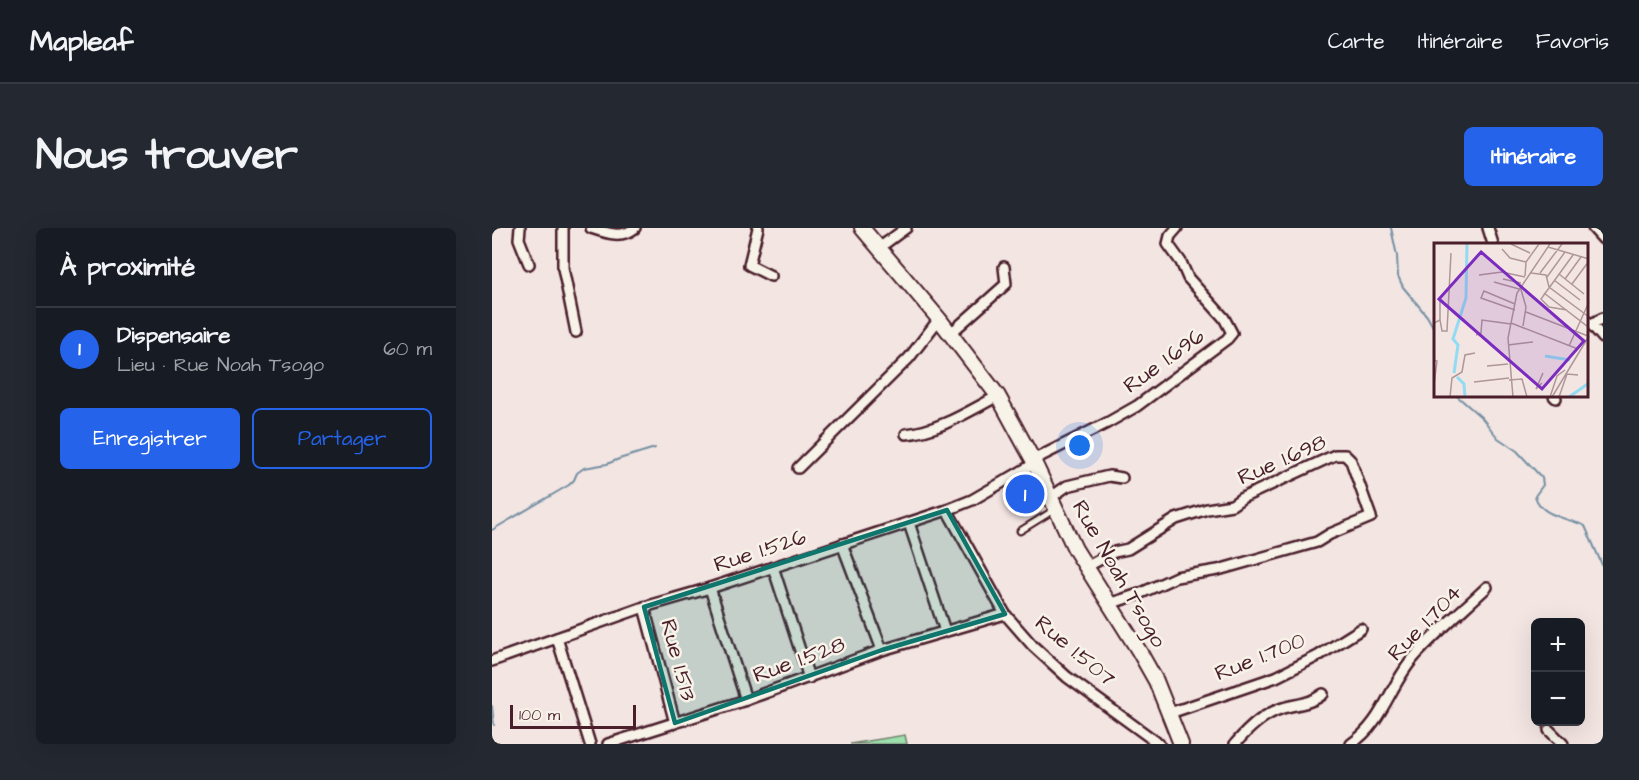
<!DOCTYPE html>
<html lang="fr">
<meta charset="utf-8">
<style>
body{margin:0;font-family:"Architects Daughter",sans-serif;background:#242831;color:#f1f3f6}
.controls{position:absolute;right:18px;bottom:18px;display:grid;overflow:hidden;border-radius:9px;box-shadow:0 6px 24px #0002}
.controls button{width:54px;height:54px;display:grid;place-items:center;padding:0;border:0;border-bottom:2px solid #363941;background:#171b24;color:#f1f3f6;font:30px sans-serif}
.scale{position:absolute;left:18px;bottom:15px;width:126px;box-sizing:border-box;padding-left:6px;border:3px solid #4a1f2b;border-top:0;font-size:16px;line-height:21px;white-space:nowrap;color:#4a1f2b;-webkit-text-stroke:4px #f7f3e8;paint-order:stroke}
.you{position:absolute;left:588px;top:218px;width:21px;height:21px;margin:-15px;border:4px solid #fff;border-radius:50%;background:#1a73e8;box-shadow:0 0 0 9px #1a73e833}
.badge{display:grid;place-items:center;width:39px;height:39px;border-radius:50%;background:#2563eb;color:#fff;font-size:20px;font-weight:700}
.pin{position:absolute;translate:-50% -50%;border:3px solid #fff;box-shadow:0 2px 6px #0006}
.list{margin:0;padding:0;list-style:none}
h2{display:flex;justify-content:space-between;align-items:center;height:78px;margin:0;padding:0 24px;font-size:26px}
h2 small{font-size:20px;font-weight:400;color:#9ea1a6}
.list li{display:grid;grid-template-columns:39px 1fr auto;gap:18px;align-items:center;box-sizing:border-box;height:84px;padding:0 24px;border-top:2px solid #363941}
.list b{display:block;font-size:22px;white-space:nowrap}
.list p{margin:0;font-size:20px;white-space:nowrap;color:#9ea1a6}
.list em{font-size:20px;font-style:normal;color:#9ea1a6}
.actions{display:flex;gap:12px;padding:18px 24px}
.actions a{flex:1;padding:14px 0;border:2px solid #2563eb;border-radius:9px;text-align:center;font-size:21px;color:#2563eb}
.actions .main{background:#2563eb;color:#fff}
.map{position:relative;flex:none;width:1111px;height:516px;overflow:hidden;border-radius:9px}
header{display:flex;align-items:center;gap:36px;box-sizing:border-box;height:84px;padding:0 30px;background:#171b24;border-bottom:2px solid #363941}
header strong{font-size:28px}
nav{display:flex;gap:33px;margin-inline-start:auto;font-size:21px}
.intro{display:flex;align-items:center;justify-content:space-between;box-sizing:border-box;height:144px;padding:0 36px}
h1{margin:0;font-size:42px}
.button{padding:15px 27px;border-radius:9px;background:#2563eb;color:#fff;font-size:21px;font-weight:700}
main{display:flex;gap:36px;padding:0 36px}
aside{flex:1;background:#171b24;border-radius:9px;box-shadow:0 6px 24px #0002}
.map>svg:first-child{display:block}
.green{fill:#9be0ad;stroke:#72806c;stroke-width:1.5}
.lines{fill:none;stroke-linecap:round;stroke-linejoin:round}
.stream{stroke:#7590a3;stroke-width:2}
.service-casing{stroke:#4a1f2b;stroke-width:9}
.minor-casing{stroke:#4a1f2b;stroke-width:14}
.secondary-casing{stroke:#4a1f2b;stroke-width:18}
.service{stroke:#f7f3e8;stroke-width:4.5}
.minor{stroke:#f7f3e8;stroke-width:9}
.secondary{stroke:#f7f3e8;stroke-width:14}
.marked{fill:#0f766e;fill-opacity:0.2;stroke:#0f766e;stroke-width:4.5;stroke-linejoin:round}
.labels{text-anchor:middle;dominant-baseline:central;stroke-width:5;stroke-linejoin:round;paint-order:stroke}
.street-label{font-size:22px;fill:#4a1f2b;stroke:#f7f3e8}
.inset-river{fill:none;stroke:#92dbf3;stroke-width:3}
.inset-road{fill:none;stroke:#af9699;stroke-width:1.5}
.view{fill:#7b2cbf;fill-opacity:0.15;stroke:#7b2cbf;stroke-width:3}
.inset-edge{fill:none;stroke:#4a1f2b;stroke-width:3}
</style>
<header>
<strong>Mapleaf</strong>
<nav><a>Carte</a><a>Itinéraire</a><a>Favoris</a></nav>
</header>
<div class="intro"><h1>Nous trouver</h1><a class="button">Itinéraire</a></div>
<main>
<aside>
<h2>À proximité<small></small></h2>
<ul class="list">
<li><span class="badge">1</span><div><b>Dispensaire</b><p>Lieu · Rue Noah Tsogo</p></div><em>60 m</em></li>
</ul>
<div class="actions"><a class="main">Enregistrer</a><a>Partager</a></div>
</aside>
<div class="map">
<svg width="1111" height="516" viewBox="0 0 1111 516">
<rect width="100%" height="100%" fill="#f3e5e2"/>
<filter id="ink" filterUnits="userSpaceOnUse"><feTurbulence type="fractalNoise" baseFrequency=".0167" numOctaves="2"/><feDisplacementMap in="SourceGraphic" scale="12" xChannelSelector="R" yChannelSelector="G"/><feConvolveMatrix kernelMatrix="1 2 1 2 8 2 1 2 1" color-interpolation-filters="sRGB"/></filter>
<g filter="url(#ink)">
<polygon class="green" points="413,507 415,516 358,516"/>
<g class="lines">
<g class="stream">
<polyline points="899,0 905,28 906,48 911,59 935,88 943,102"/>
<path d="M965 168 990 190 1006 210 1025 223 1050 250 1051 257 1043 268C1049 289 1076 290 1093 298L1111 339"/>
<polyline points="0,302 77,257 82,252 85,245 92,240 115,236 127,231 163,220"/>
<polyline points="0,478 2,497"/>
</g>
<g class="service-casing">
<polyline id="service" points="528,303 562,282"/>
</g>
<g class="minor-casing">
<g id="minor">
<polyline points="28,0 27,11 37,36"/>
<polyline points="71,0 71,40 84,104"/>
<path d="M99 0C114 5 129 11 143 0"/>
<polyline points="266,0 257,37 279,48"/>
<polyline points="996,0 1001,16"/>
<polyline points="1101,0 1111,11"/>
<polyline points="387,20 414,0"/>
<polyline points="1094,93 1099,96 1111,110"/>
<polyline points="1099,96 1111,90"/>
<polyline points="459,105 514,56 512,39"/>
<polyline points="1062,168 1064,170"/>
<path d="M414 206C447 203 477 183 506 168"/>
<polyline points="541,232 615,195 645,178 735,111 740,105 732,90 696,50 689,34 676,16 678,8 685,0"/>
<polyline points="306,240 417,130 447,91"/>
<polyline points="558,270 575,258 617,248 630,250"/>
<polyline points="455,282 513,386 541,418 575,449 667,516"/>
<polyline points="417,295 453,403"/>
<polyline points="350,316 390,422"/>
<polyline points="281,339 317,450"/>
<polyline points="594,339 622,324 636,321 684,291 715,281 740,277 750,270 843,227 853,227 859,233 879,289 838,306 825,314 726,342 684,349 647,366 617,376"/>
<polyline points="218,360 254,472"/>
<polyline points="152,379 183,495"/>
<polyline points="65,410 98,516"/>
<polyline points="0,433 152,379 218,360 455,282 480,272 542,236"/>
<polyline points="678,485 784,449 826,428 869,401"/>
<polyline points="1057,502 1071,516"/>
<polyline points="116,516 254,472 390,422 513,386"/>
<path d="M743 516C755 502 770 487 788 481 803 476 819 476 831 466"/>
<path d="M859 516C892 494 898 455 924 427 945 403 971 382 995 359"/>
</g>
</g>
<g class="secondary-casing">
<polyline id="secondary" points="370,0 447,91 506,168 541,232 583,321 647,423 664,453 689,516"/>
</g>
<use href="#service" class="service"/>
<use href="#minor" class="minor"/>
<use href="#secondary" class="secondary"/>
</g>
</g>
<path class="marked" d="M455 282 513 386 390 422 183 495 152 379Z"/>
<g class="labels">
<g class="street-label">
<text transform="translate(672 133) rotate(-36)">Rue 1.696</text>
<text transform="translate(790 232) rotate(-24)">Rue 1.698</text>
<text transform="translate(268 323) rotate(-18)">Rue 1.526</text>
<text transform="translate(627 346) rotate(60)">Rue Noah Tsogo</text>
<text transform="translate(933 395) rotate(-46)">Rue 1.704</text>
<text transform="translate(583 423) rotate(40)">Rue 1.507</text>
<text transform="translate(768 429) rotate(-22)">Rue 1.700</text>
<text transform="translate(186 432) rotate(75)">Rue 1.513</text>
<text transform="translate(307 432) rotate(-20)">Rue 1.528</text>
</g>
</g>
<g transform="translate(942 15)">
<rect width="154" height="154" fill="#f3e5e2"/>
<path class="inset-river" d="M111 113 136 117M20 130 24 102 19 96 32 55 33 1M23 134 30 141 31 154M135 154 155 140"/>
<path class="inset-road" d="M77 1 96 10M114 4 155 16M68 6 76 15 92 19M97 30 112 32 115 44 155 74M106 30 128 1M125 31 150 51M45 32 68 29 91 34M91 33 92 19 105 1M113 34 131 9M69 36 87 40M131 36 147 14M120 37 146 57M60 39 85 46M138 41 155 18M86 43 92 64 89 83M110 50 153 83 155 79M81 67 47 55 50 48 81 61M133 67 115 64 107 56 139 12M92 69 154 93M6 77 8 88H13L17 10M0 80 6 77V54M77 80 144 106M42 92 47 90 48 77 77 81M74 102 99 99M135 103 155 59M0 117 3 118 0 142M53 123 74 121M75 137 88 136 93 154M40 139 75 135M108 140 102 146 109 130M16 154 18 135 28 129 31 112 41 110M79 154 74 95 83 50 116 1M116 154 123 133 131 127M118 154 155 93M125 154 133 131 144 132"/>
<path class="view" d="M47 9 150 98 108 146 5 56Z"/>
<rect width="154" height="154" class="inset-edge"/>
</g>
</svg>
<div class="controls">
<button>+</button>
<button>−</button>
</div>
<div class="scale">100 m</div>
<div class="you"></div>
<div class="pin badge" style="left:533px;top:266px">1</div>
</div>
</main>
